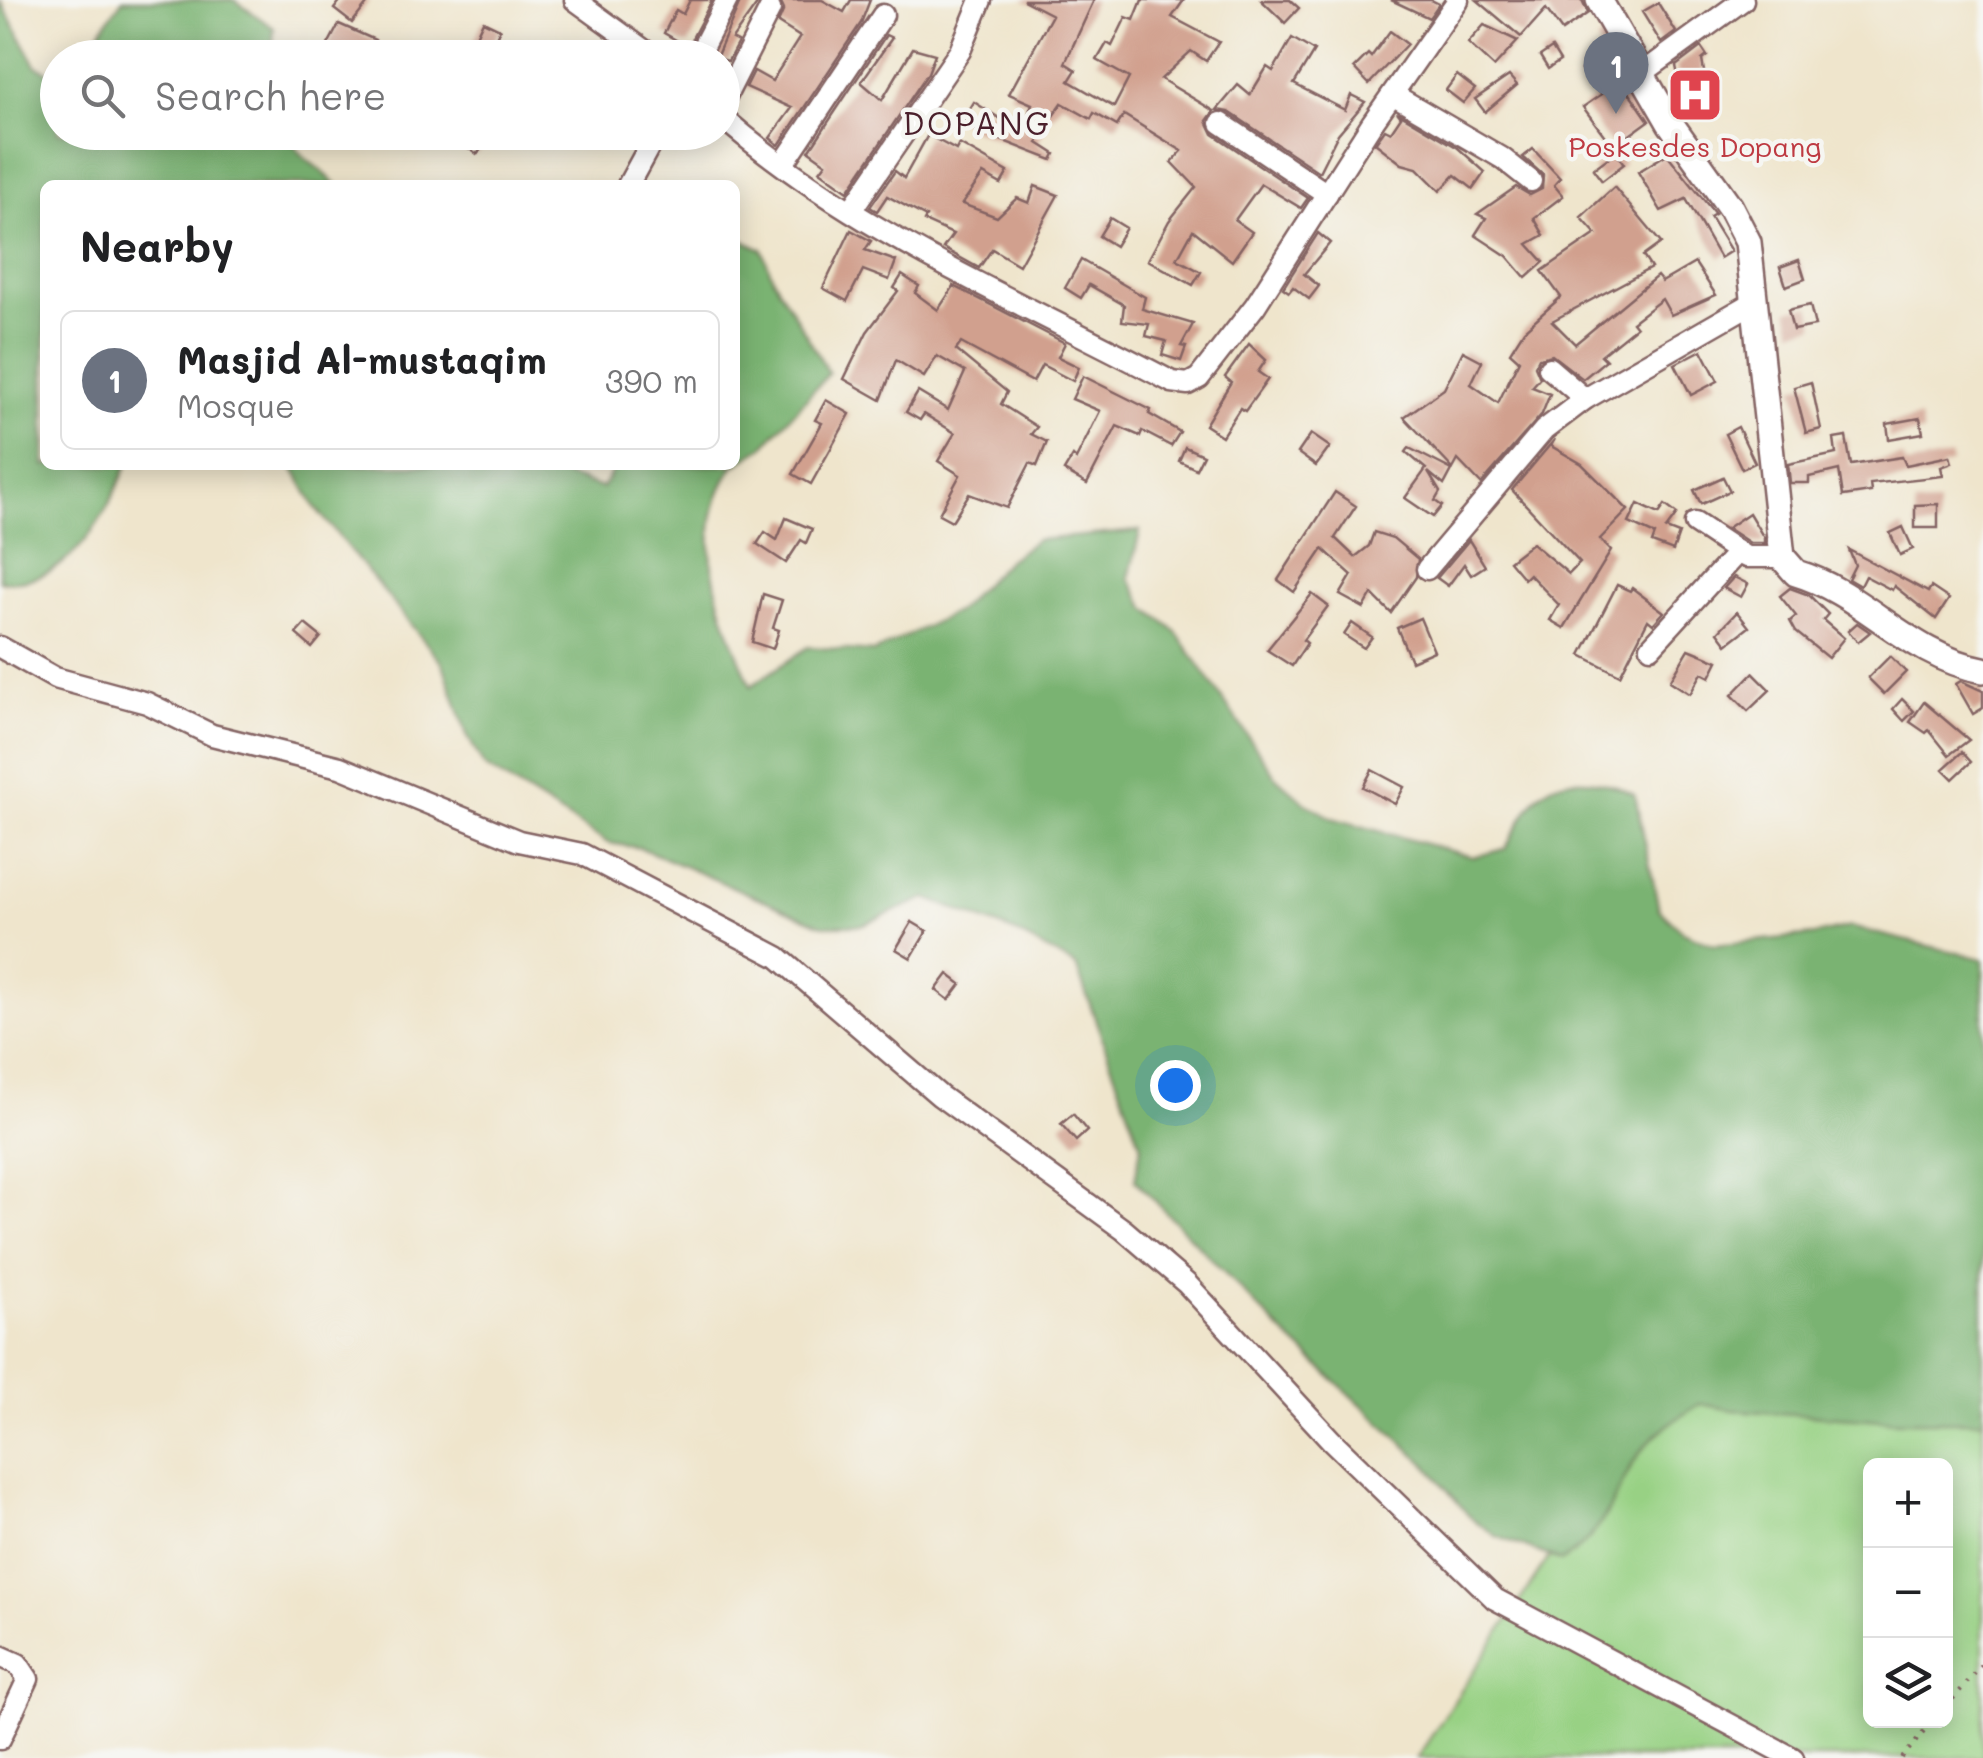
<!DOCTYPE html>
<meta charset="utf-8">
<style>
body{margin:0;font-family:Mali,sans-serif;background:#f6f6f6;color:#202124}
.controls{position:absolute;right:30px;bottom:30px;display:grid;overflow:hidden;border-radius:15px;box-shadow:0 5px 25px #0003}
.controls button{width:90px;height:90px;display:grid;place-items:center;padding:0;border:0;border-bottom:2px solid #e0e0e0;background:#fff;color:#202124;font:50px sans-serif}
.you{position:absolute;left:1175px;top:1085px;width:35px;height:35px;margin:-25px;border:8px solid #fff;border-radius:50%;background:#1a73e8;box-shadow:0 0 0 15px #1a73e833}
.badge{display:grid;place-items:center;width:65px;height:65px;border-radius:50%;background:#d1495b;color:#fff;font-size:32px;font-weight:700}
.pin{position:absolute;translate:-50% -82px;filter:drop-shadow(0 2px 5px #0008)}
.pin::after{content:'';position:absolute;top:52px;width:35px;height:30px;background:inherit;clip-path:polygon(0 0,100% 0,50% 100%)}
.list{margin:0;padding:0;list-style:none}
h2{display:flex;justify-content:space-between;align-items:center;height:130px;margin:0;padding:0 40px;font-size:42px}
h2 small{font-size:32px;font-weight:400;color:#757577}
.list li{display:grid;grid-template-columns:65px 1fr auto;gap:30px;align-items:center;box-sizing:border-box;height:140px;margin:0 20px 20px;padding:0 20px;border:2px solid #e0e0e0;border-radius:15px}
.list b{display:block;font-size:38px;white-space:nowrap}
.list p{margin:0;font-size:32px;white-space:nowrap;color:#757577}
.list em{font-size:32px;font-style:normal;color:#757577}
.icon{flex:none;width:55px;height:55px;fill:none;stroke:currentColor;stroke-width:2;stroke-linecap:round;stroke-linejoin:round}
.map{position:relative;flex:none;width:1983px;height:1758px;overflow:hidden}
.search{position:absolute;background:#fff;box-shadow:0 5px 25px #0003;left:40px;top:40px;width:700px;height:110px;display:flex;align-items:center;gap:25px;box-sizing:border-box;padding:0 35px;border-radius:55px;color:#757577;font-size:38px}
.panel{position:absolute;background:#fff;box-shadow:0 5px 25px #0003;left:40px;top:180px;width:700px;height:290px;border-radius:15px}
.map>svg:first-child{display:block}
.green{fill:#98d184;stroke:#717858;stroke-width:2.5;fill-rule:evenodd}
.forest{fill:#7ab372;stroke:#62694e;stroke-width:2.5}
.building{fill:#d1a08e}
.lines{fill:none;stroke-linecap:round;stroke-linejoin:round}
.minor-casing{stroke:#846463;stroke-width:25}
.tertiary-casing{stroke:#846463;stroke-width:30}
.path{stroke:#846463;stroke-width:4;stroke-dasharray:2.5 8;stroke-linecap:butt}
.minor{stroke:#fff;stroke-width:20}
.tertiary{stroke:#fff;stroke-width:25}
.labels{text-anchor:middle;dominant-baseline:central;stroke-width:9;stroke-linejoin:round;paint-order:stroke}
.health-label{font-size:28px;fill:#be3a42;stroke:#f6f6f2}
.quarter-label{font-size:32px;letter-spacing:2.5px;fill:#4a1f2b;stroke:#f6f6f2}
</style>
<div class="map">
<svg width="1983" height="1758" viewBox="0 0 1983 1758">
<rect width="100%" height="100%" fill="#f6f6f2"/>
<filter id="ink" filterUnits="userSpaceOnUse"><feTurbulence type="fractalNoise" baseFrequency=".01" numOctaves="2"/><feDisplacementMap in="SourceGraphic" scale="20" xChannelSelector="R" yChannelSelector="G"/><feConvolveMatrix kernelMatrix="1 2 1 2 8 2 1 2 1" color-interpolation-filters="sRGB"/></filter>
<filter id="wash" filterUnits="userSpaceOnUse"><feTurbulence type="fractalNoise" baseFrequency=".0048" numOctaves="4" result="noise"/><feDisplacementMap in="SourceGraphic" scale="40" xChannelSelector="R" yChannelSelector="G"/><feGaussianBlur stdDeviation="2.25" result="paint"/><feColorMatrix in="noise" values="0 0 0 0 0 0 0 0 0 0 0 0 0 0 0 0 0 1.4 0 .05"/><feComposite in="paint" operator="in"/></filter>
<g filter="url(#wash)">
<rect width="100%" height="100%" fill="#efe5cc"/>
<path class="green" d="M1665 1380 1983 1413V1758H1417ZM1870 1466H1946V1720H1870Z"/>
<g class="forest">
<path d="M0 0 36 65 57 78 58 132 288 133C302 165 316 161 336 185H45V465H127C105 519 68 588 0 581Z"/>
<polygon points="122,0 234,0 274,28 272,57 82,57"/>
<polygon points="735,236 762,249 773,279 829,373 762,448 735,465"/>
<path d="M292 465H532L602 488 616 465H735C685 529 723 620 751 686L808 647 874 652 957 611 1007 561 1036 540 1140 531 1129 578 1146 608 1175 630 1276 777 1303 801 1332 818 1473 857 1505 849C1515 833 1525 809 1539 795 1565 769 1608 781 1635 795L1659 909 1683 932 1714 945 1815 935 1850 927 1983 959V1421H1900L1733 1410 1700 1404C1678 1418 1654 1432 1639 1454 1610 1498 1610 1529 1562 1561L1496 1536 1469 1516 1426 1464 1278 1328 1135 1180 1141 1146 1076 966 1016 933 926 898 862 925H822L641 848 608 843 484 766 467 735 443 664 315 507Z"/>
</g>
<g id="blocks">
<g class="building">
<polygon points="341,0 370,0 352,23 334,9"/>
<polygon points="690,0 712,0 689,44 683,44 664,33 676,10 683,14"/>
<polygon points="741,0 760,0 732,39 738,42 728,61 716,58"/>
<polygon points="780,0 822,0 844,12 851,0 870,0 861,23 779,145 770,138 792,108 746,87 754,71 772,81 800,37 778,23 784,9"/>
<polygon points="1023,0 1094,0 1065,63 1076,70 1069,81 1114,107 1129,78 1097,60 1107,43 1112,46 1126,17 1134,20 1142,0 1184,0 1172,17 1219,42 1206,61 1191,51 1161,79 1214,111 1207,121 1213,134 1308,198 1301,208 1261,184 1235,220 1252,232 1232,261 1193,230 1177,259 1201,272 1193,285 1148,260 1169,221 1196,187 1172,162 1182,151 1124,115 1117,126 1094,113 1091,119 1062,103 1053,116 1050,114 1038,143 1055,154 1052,160 968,127 963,120 974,102 1021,132 1032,104 1009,94 1052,15"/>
<polygon points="1261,0 1290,0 1299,8 1285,23"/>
<polygon points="1391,0 1431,0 1439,4 1429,18"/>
<polygon points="1477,0 1582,0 1588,13 1562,31 1546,9 1521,37"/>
<polygon points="1658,3 1676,32 1661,43 1642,12"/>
<polygon points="483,21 500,29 486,58 466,58"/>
<polygon points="339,24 375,40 367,58 321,58"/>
<polygon points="1484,25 1518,41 1494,67 1468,43"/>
<polygon points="1390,31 1407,44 1369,84 1354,68 1368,54 1371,57"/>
<polygon points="886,35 892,38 861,82 882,100 913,48 935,54 928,73 848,191 820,171 826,163 809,151"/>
<polygon points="1292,38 1314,51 1294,84 1345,110 1351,95 1365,102 1338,134 1319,172 1229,112 1217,110 1238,85 1250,95 1267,67 1273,71"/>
<polygon points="1602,38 1618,65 1612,68 1649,121 1613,147 1583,107 1602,94 1581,70 1602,51 1597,41"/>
<polygon points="1701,47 1707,56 1702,60 1711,112 1687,117 1676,66"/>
<polygon points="1552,48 1560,61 1548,69 1540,56"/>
<polygon points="1457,75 1475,89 1463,103 1446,90"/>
<polygon points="1509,76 1517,85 1485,112 1475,99"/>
<polygon points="1397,112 1458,148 1485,172 1473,189 1455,175 1440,191 1417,168 1402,164 1375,143 1385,129 1391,132 1401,117"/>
<polygon points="445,132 473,132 486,141 477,154"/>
<polygon points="609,132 641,132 634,146"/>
<polygon points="928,135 956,150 959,144 1008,172 1001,184 983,174 962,204 997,217 1017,198 1029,203 1035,186 1058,195 1019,265 992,249 979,268 943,248 953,234 924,221 926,217 887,196 877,211 870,207 895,171 904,178"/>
<polygon points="1533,149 1560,178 1554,185 1563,196 1534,218 1544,235 1528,244 1544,262 1526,278 1507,256 1475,235 1486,218 1477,214 1516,187 1530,195 1542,189 1543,175 1523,157"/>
<polygon points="1616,152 1624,164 1602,181 1593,169"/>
<polygon points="1667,154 1715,214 1710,217 1731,251 1720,258 1686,199 1661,211 1638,172"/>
<polygon points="1614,187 1661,243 1643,256 1651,268 1552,321 1575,344 1657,276 1662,282 1695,263 1716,295 1671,315 1662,299 1632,322 1636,327 1601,355 1606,360 1583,379 1552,355 1539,358 1535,366 1540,378 1532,387 1550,394 1542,414 1481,484 1458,460 1453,469 1404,417 1444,389 1463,351 1482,361 1471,384 1498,403 1519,360 1510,352 1524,330 1561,297 1542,271 1596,234 1581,217"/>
<polygon points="1110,218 1126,228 1115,246 1099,236"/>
<polygon points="851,230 871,241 865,250 896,261 889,280 863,270 847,301 823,288"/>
<polygon points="1318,233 1330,243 1304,274 1319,286 1309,299 1293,287 1289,292 1283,288"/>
<polygon points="1081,260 1145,297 1142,309 1193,324 1181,346 1186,347 1181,361 1162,355 1166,341 1146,336 1149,324 1122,321 1124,305 1089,285 1081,298 1065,288"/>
<polygon points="1799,260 1805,279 1786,286 1780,267"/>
<polygon points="902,275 919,286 915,293 938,310 954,286 1065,343 1058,357 1079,367 1073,381 1042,365 1033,382 961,343 956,350 1007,392 1001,404 1037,427 1031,434 1047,442 1037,466 1030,463 1007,508 969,494 952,521 939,514 960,475 938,461 955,433 924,414 920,420 906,412 918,392 948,410 965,372 937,356 924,377 896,360 881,400 844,379 867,332 898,291 894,288"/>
<polygon points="1810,305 1815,326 1793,330 1788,310"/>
<polygon points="1249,344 1266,360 1258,372 1268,379 1245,411 1240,408 1222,436 1205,425 1231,382 1225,377"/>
<polygon points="1702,350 1718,381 1691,395 1675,364"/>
<polygon points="1083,376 1151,410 1149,414 1180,432 1171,446 1142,431 1140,436 1117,426 1087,484 1064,471 1073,456 1076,459 1100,411 1072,399"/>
<polygon points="1811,382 1821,429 1806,433 1794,387"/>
<polygon points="826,400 850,414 811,484 793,474 822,423 815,420"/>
<polygon points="1920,418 1923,433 1889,439 1887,424"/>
<polygon points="1738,427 1755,463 1742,469 1725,434"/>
<polygon points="1311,434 1330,447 1316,466 1298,453"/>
<polygon points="1846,437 1851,465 1902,457 1906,465 1950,456 1952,463 1941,467 1943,476 1870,484 1871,492 1843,496 1839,470 1809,477 1809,483 1790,483 1788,464 1836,454 1834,439"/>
<polygon points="1555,439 1551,446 1582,464 1628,510 1600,539 1611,551 1564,628 1550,620 1559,605 1529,574 1524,579 1509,561 1532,543 1569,574 1580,563 1512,490"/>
<polygon points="1185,447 1203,455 1196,469 1179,461"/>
<polygon points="1409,448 1452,470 1444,485 1428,472 1440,492 1435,501 1442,506 1433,517 1405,498 1426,469 1406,452"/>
<polygon points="1723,477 1730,491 1701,504 1694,490"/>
<polygon points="1335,492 1356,506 1335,538 1355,557 1369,546 1374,532 1393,538 1418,559 1416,577 1391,613 1372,594 1364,608 1340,595 1352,575 1323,549 1294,592 1278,580"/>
<polygon points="1638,504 1659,514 1665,505 1677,514 1666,529 1679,534 1673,551 1652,543 1655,535 1629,523"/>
<polygon points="1938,504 1938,528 1915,528 1915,505"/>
<polygon points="1749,513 1764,538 1764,543 1750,543 1727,528"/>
<polygon points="786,518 812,529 806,543 801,540 786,563 757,544 765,532 777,540"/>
<polygon points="1903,527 1913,549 1900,555 1890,533"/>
<polygon points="1469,540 1485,566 1471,575 1464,564 1448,586 1437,578"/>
<polygon points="1849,550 1928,592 1931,587 1949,599 1936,619 1894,586 1892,590 1865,576 1860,586 1848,579 1855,565"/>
<polygon points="1734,577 1748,584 1741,597 1724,588"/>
<polygon points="1617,585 1630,591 1632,588 1664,612 1653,624 1648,620 1620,675 1581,655"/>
<polygon points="1790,588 1809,595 1828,614 1823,620 1844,638 1828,658 1796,632 1790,621 1796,616 1780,596"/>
<polygon points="763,594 782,600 773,628 779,630 773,649 752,642"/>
<polygon points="1312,594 1328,606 1303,640 1307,643 1292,666 1267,650"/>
<polygon points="1737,612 1749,627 1727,644 1718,632"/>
<polygon points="1420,618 1434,651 1411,661 1397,628"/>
<polygon points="1352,623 1372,637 1364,648 1344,635"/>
<polygon points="1857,623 1870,632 1858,642 1848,631"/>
<polygon points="305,624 321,637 312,648 296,634"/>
<polygon points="1689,649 1718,661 1710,677 1702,673 1690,694 1670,681"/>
<polygon points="1890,656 1906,672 1884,694 1868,678"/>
<polygon points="1753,673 1770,690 1748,711 1732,695"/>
<polygon points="1961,681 1983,691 1983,708 1973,714 1956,684"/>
<polygon points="1902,699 1914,711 1904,721 1893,709"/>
<polygon points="1924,702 1969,740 1949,755 1929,730 1926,733 1910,722"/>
<polygon points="1962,752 1971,762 1953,779 1943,769"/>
<polygon points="1372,770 1404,787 1395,804 1363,787"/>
<polygon points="912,922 927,931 911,958 896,949"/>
<polygon points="948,974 961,984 949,1000 936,990"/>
<polygon points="1073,1114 1087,1131 1076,1141 1061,1124"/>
</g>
</g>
</g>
<g filter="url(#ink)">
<use href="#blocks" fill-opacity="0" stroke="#846463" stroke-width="2.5"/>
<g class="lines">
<g class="minor-casing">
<g id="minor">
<polyline points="575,0 655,58"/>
<polyline points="697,58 727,0"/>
<polyline points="1644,72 1743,0"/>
<polyline points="1394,95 1502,158 1531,181"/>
<polyline points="722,104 770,9"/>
<path d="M722 117C853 232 1020 301 1172 382L1188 384 1199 378 1255 306 1372 123 1458 0"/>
<polyline points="1221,123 1327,194"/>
<polyline points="783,164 883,15"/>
<polyline points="628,185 657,132"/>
<polyline points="852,209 960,51 981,0"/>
<polyline points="1549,368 1585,399"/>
<polyline points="1695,523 1746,557 1782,557"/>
<polyline points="1427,569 1544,430 1585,399 1756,301"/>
<polyline points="0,647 55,678 147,703 212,735 340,767 519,841 582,854 778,957 940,1096 1124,1230 1187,1284 1331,1440 1495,1599 1793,1758"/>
<polyline points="1651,647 1737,553"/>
<polyline points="0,1656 18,1664 28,1679 0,1739"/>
</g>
</g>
<g class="tertiary-casing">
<path id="tertiary" d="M1599 0 1670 123 1730 207 1748 242 1782 557 1796 573C1864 593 1908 656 1983 670"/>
</g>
<g class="path">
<polyline points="1946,1707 1983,1664"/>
<polyline points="1902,1758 1934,1720"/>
</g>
<use href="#minor" class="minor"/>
<use href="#tertiary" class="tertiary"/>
</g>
</g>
<defs>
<g id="hospital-square" transform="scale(2.875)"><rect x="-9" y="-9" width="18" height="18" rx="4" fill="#e0444e" stroke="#f6f6f2"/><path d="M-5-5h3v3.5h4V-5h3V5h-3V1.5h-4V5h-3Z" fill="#fff"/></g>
</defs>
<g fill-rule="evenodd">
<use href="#hospital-square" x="1695" y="95"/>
</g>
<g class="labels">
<g class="health-label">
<text x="1695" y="146">Poskesdes Dopang</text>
</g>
<g class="quarter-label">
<text x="977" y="122">DOPANG</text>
</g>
</g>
</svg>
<div class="controls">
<button>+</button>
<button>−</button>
<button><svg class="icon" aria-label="layers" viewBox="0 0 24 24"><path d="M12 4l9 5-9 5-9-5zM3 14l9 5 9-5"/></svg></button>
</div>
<div class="you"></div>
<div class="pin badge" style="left:1616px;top:114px;background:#6b7280">1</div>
<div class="search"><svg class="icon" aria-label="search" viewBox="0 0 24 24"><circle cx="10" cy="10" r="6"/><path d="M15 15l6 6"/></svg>Search here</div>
<section class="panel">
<h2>Nearby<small></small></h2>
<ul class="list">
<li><span class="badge" style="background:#6b7280">1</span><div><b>Masjid Al-mustaqim</b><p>Mosque</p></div><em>390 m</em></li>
</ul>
</section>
</div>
